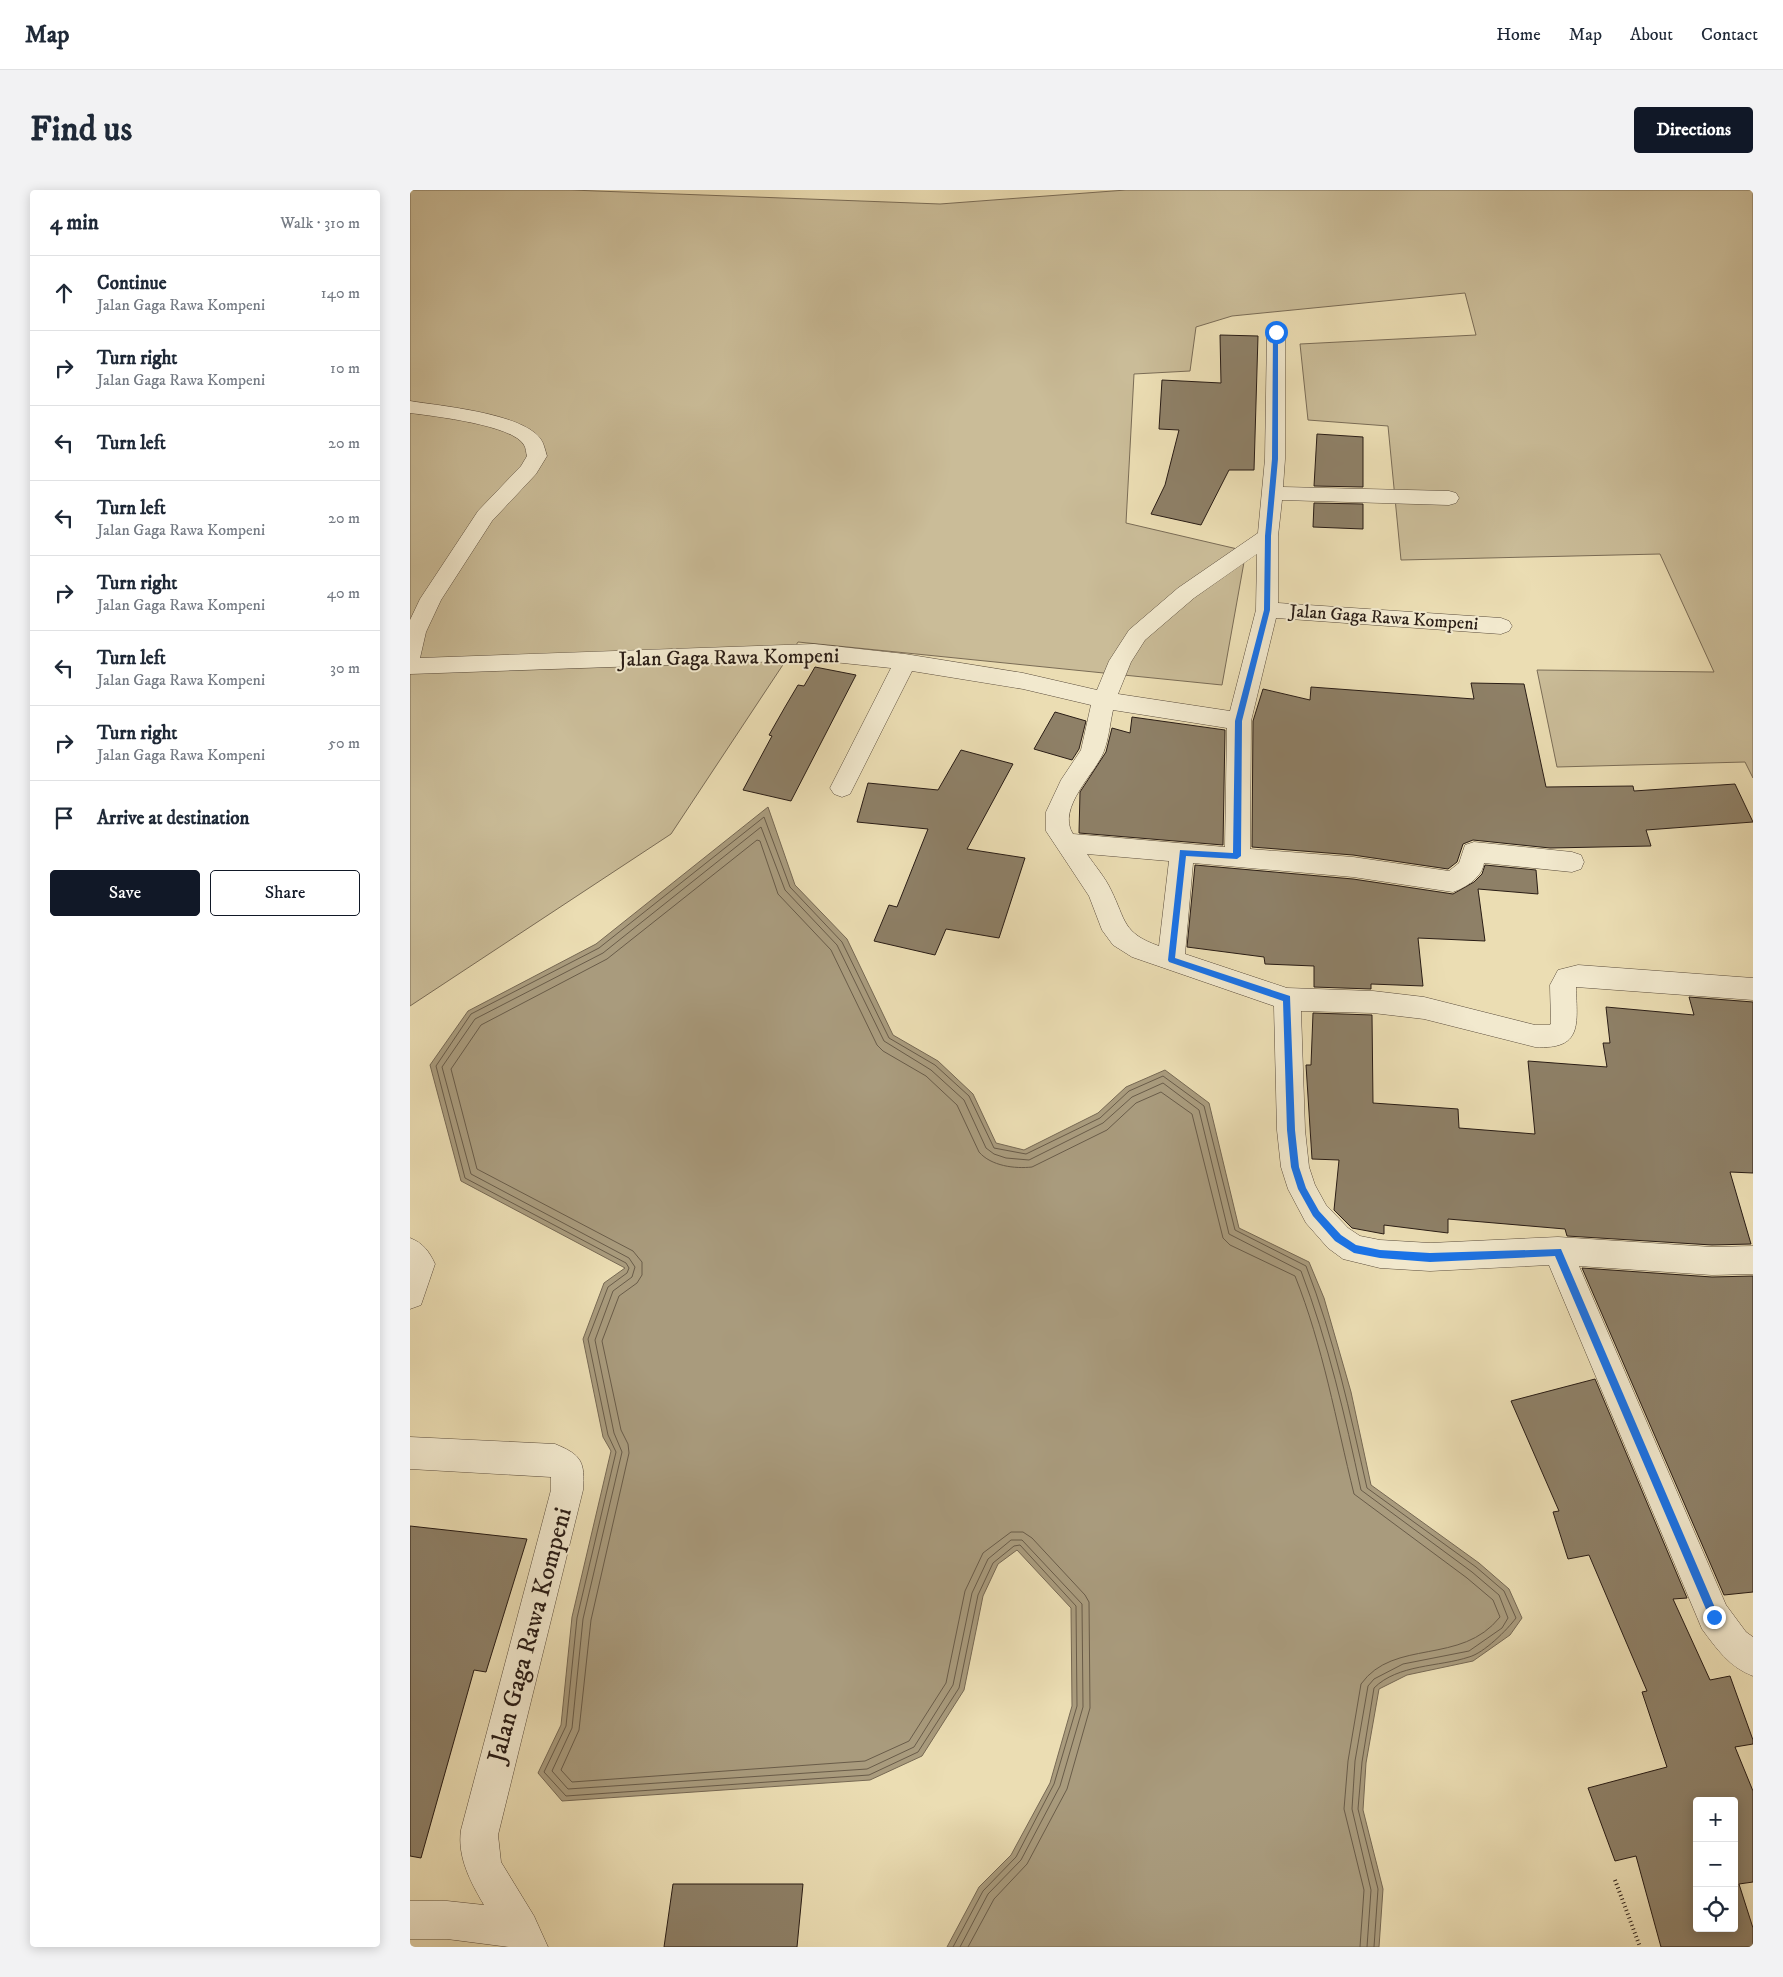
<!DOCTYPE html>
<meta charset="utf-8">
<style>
body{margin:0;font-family:"IM FELL DW Pica",serif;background:#f2f2f3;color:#1f2937}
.controls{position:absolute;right:15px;bottom:15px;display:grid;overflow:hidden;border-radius:5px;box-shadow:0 2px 12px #0003}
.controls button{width:45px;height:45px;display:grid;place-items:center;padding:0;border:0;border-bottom:1px solid #e0e1e3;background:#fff;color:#1f2937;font:25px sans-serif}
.stop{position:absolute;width:15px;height:15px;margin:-11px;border:4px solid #1a73e8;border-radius:50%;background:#fff}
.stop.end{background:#1a73e8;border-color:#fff;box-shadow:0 1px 5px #0008}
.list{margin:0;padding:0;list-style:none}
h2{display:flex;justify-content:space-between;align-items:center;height:65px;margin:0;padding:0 20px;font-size:21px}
h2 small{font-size:16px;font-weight:400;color:#747a83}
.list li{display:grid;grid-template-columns:32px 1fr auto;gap:15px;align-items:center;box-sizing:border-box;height:75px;padding:0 20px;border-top:1px solid #e0e1e3}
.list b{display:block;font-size:19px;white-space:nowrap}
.list p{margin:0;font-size:16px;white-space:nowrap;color:#747a83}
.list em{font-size:16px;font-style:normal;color:#747a83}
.actions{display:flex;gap:10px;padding:15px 20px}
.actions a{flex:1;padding:11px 0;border:1px solid #111827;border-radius:5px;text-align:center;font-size:18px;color:#111827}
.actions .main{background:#111827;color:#fff}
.icon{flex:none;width:28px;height:28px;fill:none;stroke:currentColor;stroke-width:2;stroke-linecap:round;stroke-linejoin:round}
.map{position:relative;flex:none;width:1343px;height:1757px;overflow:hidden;border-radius:5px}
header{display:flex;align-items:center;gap:30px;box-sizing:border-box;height:70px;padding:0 25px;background:#fff;border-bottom:1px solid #e0e1e3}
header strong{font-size:24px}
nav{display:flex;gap:28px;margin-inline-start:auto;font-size:18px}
.intro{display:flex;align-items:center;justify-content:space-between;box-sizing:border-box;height:120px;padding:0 30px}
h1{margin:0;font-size:35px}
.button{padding:12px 22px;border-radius:5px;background:#111827;color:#fff;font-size:18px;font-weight:700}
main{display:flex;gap:30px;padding:0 30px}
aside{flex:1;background:#fff;border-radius:5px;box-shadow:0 2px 12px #0003}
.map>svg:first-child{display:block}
.green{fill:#cabc98;stroke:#7a6c56}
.water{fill:#a99b7d;stroke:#766853}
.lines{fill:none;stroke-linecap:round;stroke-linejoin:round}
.shore{stroke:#695c49;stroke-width:1}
.building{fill:#8e8067;stroke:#291c15;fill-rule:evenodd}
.street-casing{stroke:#5a4c3c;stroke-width:1}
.path{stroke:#291c15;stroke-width:4;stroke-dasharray:1 3;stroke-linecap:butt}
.street{fill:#f2e9ce;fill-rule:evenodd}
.route{fill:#1a73e8}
.labels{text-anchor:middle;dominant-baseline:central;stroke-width:4;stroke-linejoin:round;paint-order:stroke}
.far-street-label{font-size:18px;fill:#291c15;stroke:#f2e9ce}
.street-label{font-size:21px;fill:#291c15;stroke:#f2e9ce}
.near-street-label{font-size:25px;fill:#291c15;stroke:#f2e9ce}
</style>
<header>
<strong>Map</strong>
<nav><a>Home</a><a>Map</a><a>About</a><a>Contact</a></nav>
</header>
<div class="intro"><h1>Find us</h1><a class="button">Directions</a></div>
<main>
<aside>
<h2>4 min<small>Walk · 310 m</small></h2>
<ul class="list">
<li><svg class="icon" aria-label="ahead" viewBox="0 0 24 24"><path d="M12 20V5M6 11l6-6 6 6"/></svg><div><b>Continue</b><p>Jalan Gaga Rawa Kompeni</p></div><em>140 m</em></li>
<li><svg class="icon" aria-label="right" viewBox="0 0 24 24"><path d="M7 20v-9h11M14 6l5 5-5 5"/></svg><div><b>Turn right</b><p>Jalan Gaga Rawa Kompeni</p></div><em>10 m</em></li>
<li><svg class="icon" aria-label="left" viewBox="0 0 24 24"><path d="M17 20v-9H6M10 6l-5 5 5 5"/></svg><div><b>Turn left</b></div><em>20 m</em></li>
<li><svg class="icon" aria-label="left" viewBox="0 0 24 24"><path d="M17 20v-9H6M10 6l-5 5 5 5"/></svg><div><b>Turn left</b><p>Jalan Gaga Rawa Kompeni</p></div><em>20 m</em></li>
<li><svg class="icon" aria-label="right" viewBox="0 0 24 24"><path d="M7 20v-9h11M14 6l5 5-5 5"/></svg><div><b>Turn right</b><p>Jalan Gaga Rawa Kompeni</p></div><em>40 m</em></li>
<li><svg class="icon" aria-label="left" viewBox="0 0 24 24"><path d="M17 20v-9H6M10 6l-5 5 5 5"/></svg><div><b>Turn left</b><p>Jalan Gaga Rawa Kompeni</p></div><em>30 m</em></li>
<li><svg class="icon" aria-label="right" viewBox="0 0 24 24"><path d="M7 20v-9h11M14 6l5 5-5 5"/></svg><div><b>Turn right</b><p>Jalan Gaga Rawa Kompeni</p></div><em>50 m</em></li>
<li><svg class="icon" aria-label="arrive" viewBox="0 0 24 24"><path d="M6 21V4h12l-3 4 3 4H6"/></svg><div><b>Arrive at destination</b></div></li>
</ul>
<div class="actions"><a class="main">Save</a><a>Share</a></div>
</aside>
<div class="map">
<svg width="1343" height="1757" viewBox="0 0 1343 1757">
<rect width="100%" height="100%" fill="#ebddb3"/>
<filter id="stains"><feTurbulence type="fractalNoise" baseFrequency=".004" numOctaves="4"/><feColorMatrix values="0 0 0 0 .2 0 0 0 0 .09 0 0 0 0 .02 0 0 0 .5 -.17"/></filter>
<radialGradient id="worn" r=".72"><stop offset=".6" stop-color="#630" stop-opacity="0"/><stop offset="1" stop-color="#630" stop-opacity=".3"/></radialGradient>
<polygon class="green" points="0,0 161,0 530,14 716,0 1343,0 1343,588 1335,572 1147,577 1127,480 1304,482 1250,364 991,370 978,236 898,230 890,154 1066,145 1055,103 822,126 786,137 780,181 724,184 716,333 836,361 812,495 388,452 261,644 0,816"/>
<polygon class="water" points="358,617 385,695 437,749 483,845 528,871 563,904 586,953 614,960 688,923 716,897 755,880 799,913 829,1038 899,1072 914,1108 941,1202 961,1295 1069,1373 1099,1399 1112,1428 1100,1445 1063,1471 997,1485 969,1499 956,1573 953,1620 973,1699 969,1757 537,1757 569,1697 601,1665 640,1593 662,1516 661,1418 607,1360 588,1374 573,1406 554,1500 512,1566 460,1590 152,1611 128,1583 151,1535 162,1427 201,1261 193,1247 173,1149 194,1093 215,1078 51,991 20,875 58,821 186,754"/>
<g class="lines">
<g class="shore">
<path d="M543 1757 573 1701 606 1667 644 1594 667 1516 666 1416 610 1355 604 1356 583 1373 568 1405 549 1498 508 1562 459 1585 156 1606 134 1582 156 1536 167 1428 206 1262 198 1245 178 1149 198 1097 217 1083 219 1078 216 1073 55 988 26 876 61 824 189 758 354 627 380 697 432 752 479 848 525 875 559 906 584 958 616 964 690 928 719 901 753 886 794 916 825 1040 896 1076C924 1148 940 1223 957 1298L1066 1377 1094 1401 1106 1428C1097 1440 1074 1463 1059 1467 1029 1477 988 1474 964 1498L952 1572 948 1619 968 1699 964 1757"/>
<path d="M550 1757 578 1704 611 1670 650 1596 673 1517 672 1414 612 1350H601L578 1369 562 1403 543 1495 504 1557 457 1579 158 1599 142 1581 162 1538 173 1429 212 1262 204 1243 185 1150 203 1101 222 1087 225 1077 219 1068 61 984 32 877 65 829 193 763 351 637 375 700 427 755 474 851 521 880 554 910 576 958 584 964 596 968 619 970 693 933 722 907 753 893 789 920 819 1044 891 1081C918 1152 935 1226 951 1300L1062 1382 1089 1405 1098 1428 1092 1438 1059 1461 993 1474 964 1489 958 1496 945 1571 942 1619 961 1700 957 1757"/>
<path d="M558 1757 584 1709 617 1674 657 1599 680 1518 679 1412 675 1405 622 1348 613 1342H601L573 1363 555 1401 536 1493 499 1551 455 1571 162 1592 151 1580 169 1540 181 1430 219 1263 218 1254 211 1240 192 1151 209 1106 227 1093 232 1085V1072L223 1061 67 979 41 879 71 835 197 769 347 650 350 651 368 704 421 760 467 855 473 861 516 886 547 915 569 962C581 976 605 979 622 977L697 940 726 913 751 902 782 924 813 1048 820 1055 885 1086C913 1156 926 1231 944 1304L1057 1388 1083 1410 1090 1427C1051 1476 984 1448 951 1494L938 1571 934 1619 954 1700 950 1757"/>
</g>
</g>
<g class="building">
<polygon points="810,145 848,146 844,280 819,280 791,335 741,324 755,295 769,240 749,239 752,190 811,193"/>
<polygon points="907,244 953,247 953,297 904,296"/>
<polygon points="904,313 953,314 953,339 903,337"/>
<polygon points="405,477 446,485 381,611 333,600 362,546 359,545 375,517 388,495 394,496"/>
<polygon points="1061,493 1114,494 1136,597 1223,596 1224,601 1325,594 1343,632 1236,640 1241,656 1140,658 1063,650 1053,654 1047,672 1038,679 943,665 842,657 843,531 853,499 900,510 901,497 1064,509"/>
<polygon points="645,522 676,531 669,559 662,570 624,559"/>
<polygon points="722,527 815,540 813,655 669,643 670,602 696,562 702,538 720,543"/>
<polygon points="551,560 603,574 557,659 615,668 589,748 536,739 525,765 464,751 479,715 487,717 518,639 447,632 458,593 528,600"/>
<polygon points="785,675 943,689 1043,704 1064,692 1072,684 1075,675 1126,680 1128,704 1068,699 1075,751 1008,748 1013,796 961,794 961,799 904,797 904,776 855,774 854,767 777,757"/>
<polygon points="1279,807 1343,812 1343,983 1320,982 1341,1054 1302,1055 1157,1046 1155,1039 1038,1029 1038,1043 974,1035 974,1044 942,1038 924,1020 929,970 902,969 896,875 901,875 903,823 962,825 963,913 1048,919 1049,938 1125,944 1118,871 1197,877 1193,853 1200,853 1196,817 1284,825"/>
<polygon points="1172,1078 1302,1087 1343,1086 1343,1402 1314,1405"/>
<path d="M1185 1189 1277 1408 1263 1409 1300 1490 1320 1486 1343 1550V1554L1325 1557 1343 1601V1692L1329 1694 1343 1738V1757H1251L1226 1666 1205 1671 1178 1598 1257 1577 1232 1502 1237 1501 1179 1365 1158 1369 1143 1322 1149 1321 1101 1211ZM1287 1611H1324V1738H1287Z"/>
<polygon points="0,1336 117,1349 76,1482 64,1480 11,1668 0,1666"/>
<polygon points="263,1694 393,1694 387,1757 254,1757"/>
</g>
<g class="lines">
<g class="street-casing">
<g id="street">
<path d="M866 136 873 138 875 142V269L873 297 1039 301 1046 303 1049 308 1046 313 1039 315 872 310 868 346V413L1091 428 1099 431 1102 436 1099 441 1091 444 866 428 841 531 840 659 943 667 1039 681 1049 673 1055 655 1064 652 1162 662 1171 665 1174 672 1171 679 1162 682 1074 673C1072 687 1057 697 1043 702L943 687 783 673 775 764 877 798 963 801 1014 807 1125 835H1139L1141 834 1140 795 1148 780 1168 775 1343 788V810L1166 797C1167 834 1173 860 1125 857L1014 829 963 823 891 821 895 940 899 977 905 995 916 1015 938 1038 950 1046 970 1050 1020 1053 1148 1047 1302 1057 1343 1056V1084L1302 1085 1169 1076 1316 1415 1336 1442 1343 1447V1486C1319 1477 1307 1459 1292 1439L1139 1075 1020 1081 970 1078 933 1069 918 1058 896 1033 878 999 871 977 867 940 864 816 722 767 703 755 692 740 679 706 636 641V622L651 590 671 560 681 515 613 499 502 481 440 604 432 607 424 604 420 598 481 478 404 470 0 484V430L10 409 68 321 111 276 117 266C116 263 116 258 114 255 103 235 23 226 0 223V211C31 216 110 223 130 248 134 253 135 260 137 266L126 284 82 331 31 410 16 442 10 468 404 454 495 464 613 483 687 500 699 471 719 440 768 398 848 343 855 269 857 142 859 138ZM847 364 846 420 820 521 708 504 721 472 735 450 784 408ZM703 520 817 538 815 657 663 644C646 618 686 583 694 561 699 548 700 533 703 520ZM677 664 759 671 749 756C712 743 716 730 701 700 695 687 685 676 677 664Z"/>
<path d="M0 1048C13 1053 19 1061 25 1074L11 1115 0 1119Z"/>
<path d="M0 1247 145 1254C172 1265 175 1272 173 1300L88 1645 91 1672 124 1726 138 1757H99L37 1749H0V1711H37L74 1715C61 1693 47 1667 51 1640L141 1300V1287L0 1279Z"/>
</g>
</g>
<polyline class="path" points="1205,1690 1230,1757"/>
<use href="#street" class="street"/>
</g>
<polygon class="route" points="866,140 868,142 868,269 861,346 860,420 832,531 831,666 827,669 776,666 765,768 880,806 885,940 889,977 896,998 909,1021 931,1045 946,1055 970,1060 1020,1063 1151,1059 1309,1427 1304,1432 1301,1431 1145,1066 1020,1072 970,1068 944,1063 925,1051 903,1026 888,999 881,977 877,940 873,811 759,772 758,770 770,660 823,663 825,531 854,420 855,346 862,269 863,142"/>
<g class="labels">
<g class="far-street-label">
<text transform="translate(974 428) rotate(4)">Jalan Gaga Rawa Kompeni</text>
</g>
<g class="street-label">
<text transform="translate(319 468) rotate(-1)">Jalan Gaga Rawa Kompeni</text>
</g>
<g class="near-street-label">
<text transform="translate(120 1445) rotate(-75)">Jalan Gaga Rawa Kompeni</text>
</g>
</g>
<rect width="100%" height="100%" filter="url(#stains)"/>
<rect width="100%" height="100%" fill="url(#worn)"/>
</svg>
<div class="controls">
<button>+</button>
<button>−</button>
<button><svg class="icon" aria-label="locate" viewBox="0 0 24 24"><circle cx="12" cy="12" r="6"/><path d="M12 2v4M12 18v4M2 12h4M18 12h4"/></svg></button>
</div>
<div class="stop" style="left:866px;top:142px"></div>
<div class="stop end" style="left:1304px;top:1427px"></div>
</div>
</main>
